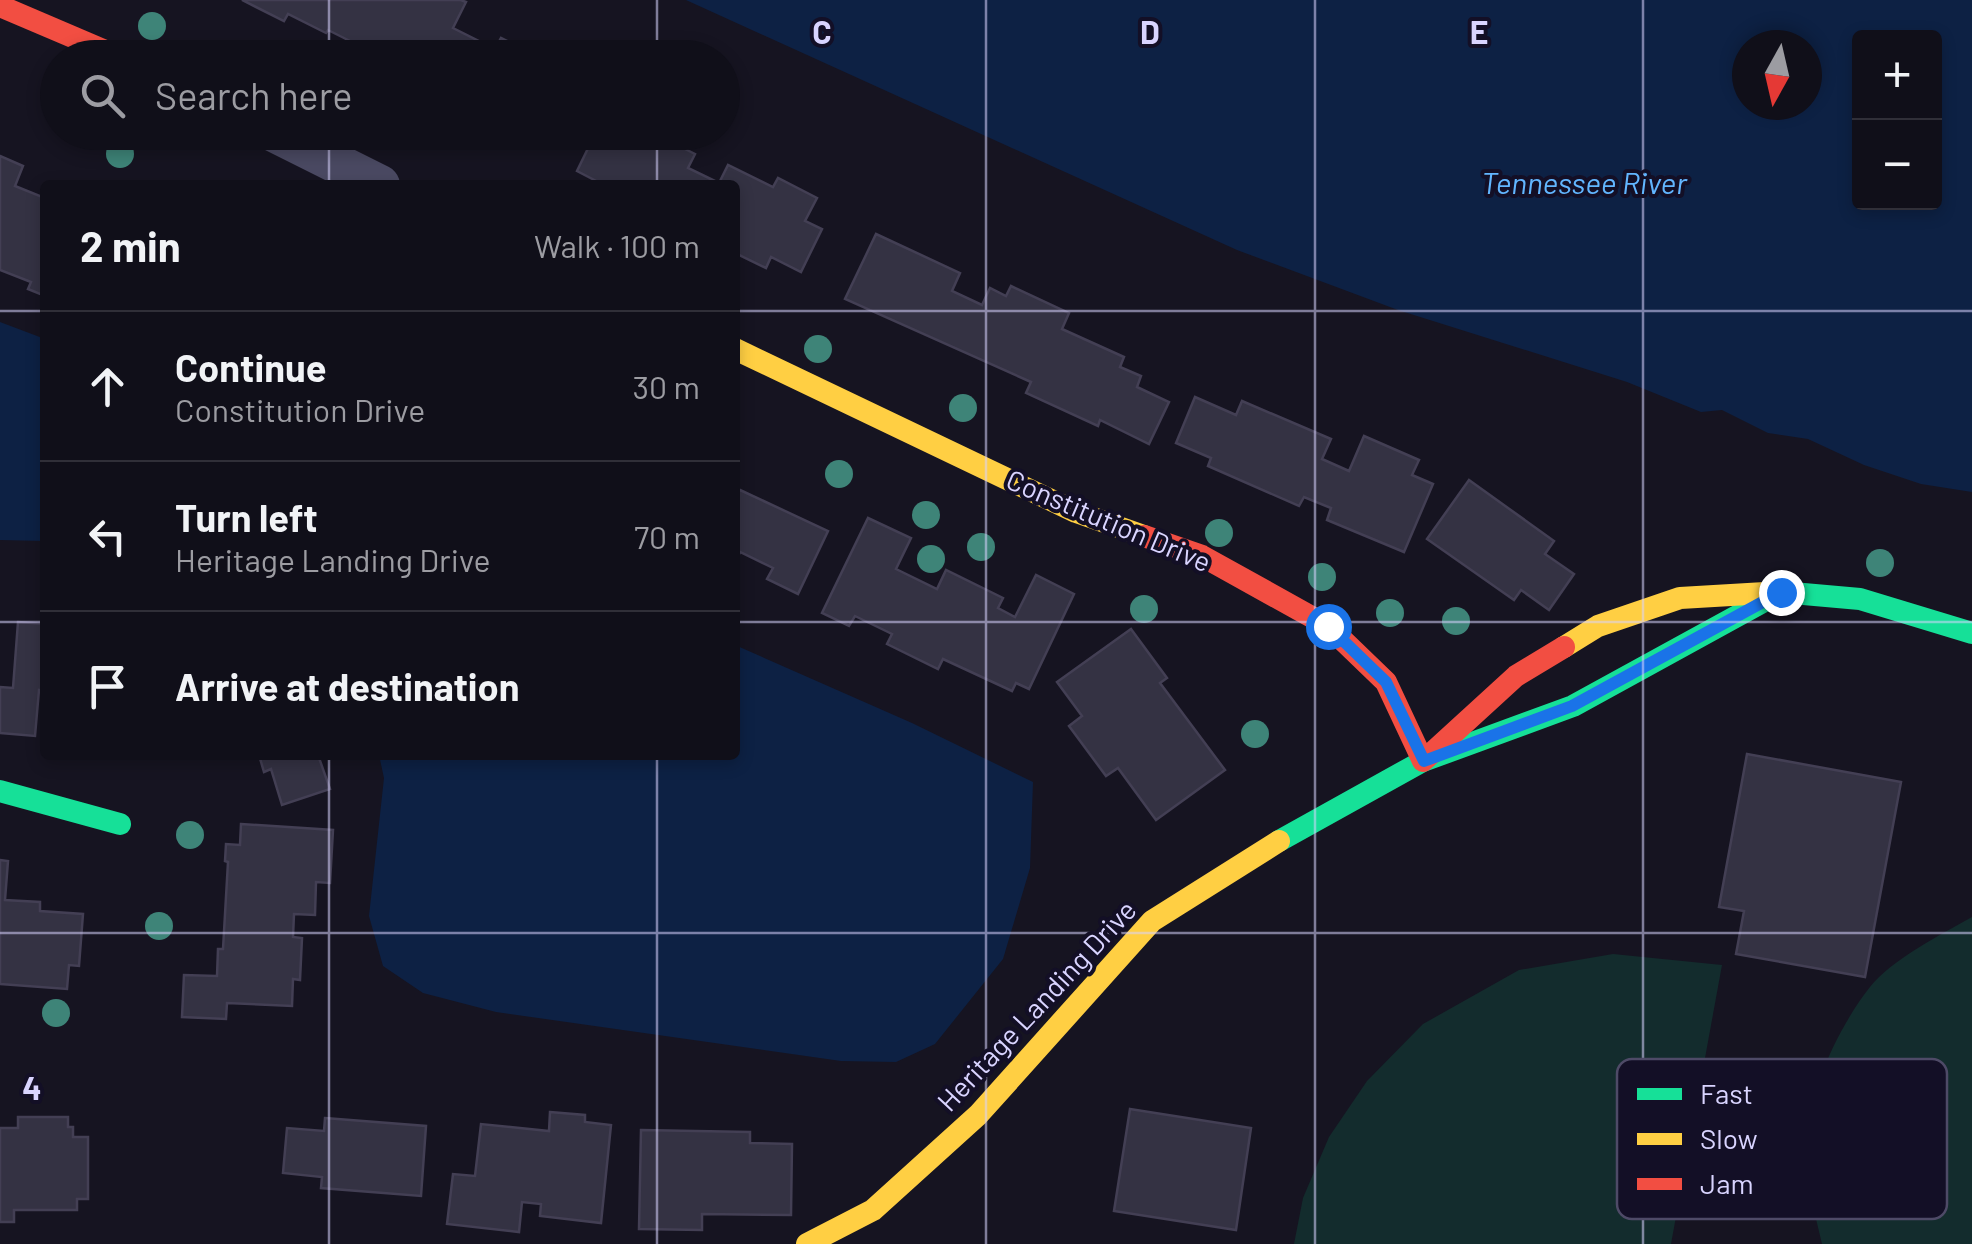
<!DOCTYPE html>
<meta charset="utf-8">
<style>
body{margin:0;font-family:Barlow,sans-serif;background:#1e1d26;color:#f1f3f6}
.controls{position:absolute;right:30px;top:30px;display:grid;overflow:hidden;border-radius:10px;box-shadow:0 5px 15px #0003}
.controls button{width:90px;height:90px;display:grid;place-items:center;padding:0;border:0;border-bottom:2px solid #302f38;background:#100f19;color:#f1f3f6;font:50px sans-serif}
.compass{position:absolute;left:1732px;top:30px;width:90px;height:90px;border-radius:50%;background:#100f19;box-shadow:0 5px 15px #0003;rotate:188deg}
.stop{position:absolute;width:30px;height:30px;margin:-22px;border:8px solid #1a73e8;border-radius:50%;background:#fff}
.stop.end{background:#1a73e8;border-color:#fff;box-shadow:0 2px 10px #0008}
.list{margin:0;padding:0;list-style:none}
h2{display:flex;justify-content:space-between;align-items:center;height:130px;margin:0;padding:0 40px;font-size:42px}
h2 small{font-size:32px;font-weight:400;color:#9c9ca2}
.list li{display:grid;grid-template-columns:65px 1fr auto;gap:30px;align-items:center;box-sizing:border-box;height:150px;padding:0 40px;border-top:2px solid #302f38}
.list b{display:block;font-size:38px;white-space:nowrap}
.list p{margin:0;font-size:32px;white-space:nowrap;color:#9c9ca2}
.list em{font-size:32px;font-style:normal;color:#9c9ca2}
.icon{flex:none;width:55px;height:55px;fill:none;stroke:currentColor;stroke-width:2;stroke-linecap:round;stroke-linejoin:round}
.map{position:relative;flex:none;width:1972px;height:1244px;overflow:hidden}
.search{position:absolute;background:#100f19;box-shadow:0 5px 15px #0003;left:40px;top:40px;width:700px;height:110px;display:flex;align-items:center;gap:25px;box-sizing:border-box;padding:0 35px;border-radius:55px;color:#9c9ca2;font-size:38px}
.panel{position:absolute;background:#100f19;box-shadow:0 5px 15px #0003;left:40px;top:180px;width:700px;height:580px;border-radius:10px}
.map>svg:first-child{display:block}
.green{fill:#132c2d}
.water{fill:#0d2144;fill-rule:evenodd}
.building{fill:#343243;stroke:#433f54;stroke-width:2.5}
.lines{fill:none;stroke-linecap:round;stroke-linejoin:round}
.street{stroke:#4a4962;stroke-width:40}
.fast{stroke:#16e098;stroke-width:22}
.slow{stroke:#ffcf43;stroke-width:22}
.jam{stroke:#f24e42;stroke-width:22}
.tree{fill:#3e8478}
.route{stroke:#1a73e8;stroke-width:12}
.grid{fill:none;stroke:#d9d4ff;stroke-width:2.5;stroke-opacity:0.55}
.labels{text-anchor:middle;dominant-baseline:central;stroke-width:8;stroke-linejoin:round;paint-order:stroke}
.street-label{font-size:28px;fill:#d9d4ff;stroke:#130f26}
.water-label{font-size:30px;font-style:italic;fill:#62b6ff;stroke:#130f26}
.key{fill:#130f26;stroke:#4e4a67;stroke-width:2.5}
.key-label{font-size:28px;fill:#d9d4ff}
.grid-label{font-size:32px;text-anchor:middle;font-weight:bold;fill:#d9d4ff;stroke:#130f26;stroke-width:8;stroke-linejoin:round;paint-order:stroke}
</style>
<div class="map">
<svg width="1972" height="1244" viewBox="0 0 1972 1244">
<rect width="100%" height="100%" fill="#161421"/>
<g class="green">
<path d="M1972 917V1244H1822C1814 1211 1806 1178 1806 1144 1807 1094 1839 1026 1870 987 1891 960 1942 934 1972 917Z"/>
<polygon points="1613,954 1722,965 1671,1244 1294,1244 1303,1198 1329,1137 1367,1081 1423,1024 1519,970"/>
</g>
<g class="water">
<path d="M686 0H1972V492L1921 484 1864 465 1808 439 1768 433 1722 410 1701 412 1627 382 1398 310 1237 250ZM1860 38H1934V202H1860ZM1747 45H1807V105H1747Z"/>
<polygon points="0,322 45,339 45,541 0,540"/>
<polygon points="735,645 912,723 1033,782 1030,868 1003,959 935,1044 896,1062 841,1061 496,1012 423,993 383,966 369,916 384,778 379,755 735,755"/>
</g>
<g class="building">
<polygon points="242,0 461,0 466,2 453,28 495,49 501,38 541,58 384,58 328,30 326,33 288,14 284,21"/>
<polygon points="596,132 651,132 695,154 688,168 719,183 728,165 773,187 778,178 817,198 805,221 822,229 801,272 771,257 766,268 735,253 735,185 604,185 577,171"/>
<polygon points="0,156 23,166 15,186 45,198 45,296 28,289 31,282 0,270"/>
<polygon points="876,234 960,273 952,291 982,305 990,288 1006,296 1011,286 1069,313 1062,329 1124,357 1120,367 1141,376 1137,387 1169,402 1149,444 1100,420 1098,426 1026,393 1031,382 845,299"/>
<polygon points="1195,397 1236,415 1242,401 1331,439 1322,459 1349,471 1364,436 1419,460 1412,475 1433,484 1404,552 1327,520 1331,508 1304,497 1299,506 1208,466 1211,458 1176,443"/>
<polygon points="1469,480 1554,541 1545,554 1574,574 1549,610 1521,590 1514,600 1427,539"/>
<polygon points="740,490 828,531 798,594 767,579 773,568 740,552 735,563 735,499"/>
<polygon points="868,518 911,538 896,569 937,589 946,570 1003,598 998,608 1015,617 1036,575 1074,594 1029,689 1016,683 1012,691 943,659 938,669 887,644 892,634 855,616 849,626 822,613"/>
<polygon points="18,622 45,624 45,691 39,690 35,736 0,733 0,687 13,688"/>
<polygon points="1131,629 1167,678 1160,683 1225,770 1156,820 1118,768 1106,776 1069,726 1082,716 1057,682"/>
<polygon points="1747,754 1901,782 1865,977 1736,954 1744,911 1719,907"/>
<polygon points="259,755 318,755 330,789 282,805 271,769 264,772"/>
<polygon points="241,824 333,830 330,883 316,882 315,915 294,914 293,937 302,938 300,980 293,979 292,1006 227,1003 226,1019 182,1017 184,975 217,976 218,949 223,949 228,862 225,861 226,844 240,845"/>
<polygon points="0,860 8,861 5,900 40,902 40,911 83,914 79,966 69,965 67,989 0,984"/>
<polygon points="1130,1109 1251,1128 1236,1230 1114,1211"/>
<polygon points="550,1112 585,1115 585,1122 611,1125 601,1223 540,1216 541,1204 522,1202 519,1232 447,1224 453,1174 475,1176 481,1124 549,1131"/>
<polygon points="18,1117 68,1117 68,1127 73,1127 73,1137 88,1137 88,1199 77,1199 77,1210 14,1210 14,1222 0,1222 0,1128 18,1128"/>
<polygon points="325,1118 426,1126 421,1196 321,1188 322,1177 283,1173 287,1128 324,1131"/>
<polygon points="641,1130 750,1132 750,1143 792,1144 791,1215 702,1214 702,1230 639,1229"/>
</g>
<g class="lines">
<polyline class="street" points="274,132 380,185"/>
<g class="fast">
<polyline points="0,791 120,824"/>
<polyline points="1279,841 1423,761 1573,706 1781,592 1860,599 1972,633"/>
</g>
<g class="slow">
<polyline points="735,349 1076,512 1144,536"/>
<polyline points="1564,647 1598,626 1680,598 1765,593"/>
<polyline points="807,1244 873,1210 978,1115 1152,921 1279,841"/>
</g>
<g class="jam">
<polyline points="0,6 122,58"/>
<polyline points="1144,536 1202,556 1328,626 1386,682 1423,761 1516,676 1564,647"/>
</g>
</g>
<g class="tree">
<circle cx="152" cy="26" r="14"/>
<circle cx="120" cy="154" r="14"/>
<circle cx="818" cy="349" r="14"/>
<circle cx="963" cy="408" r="14"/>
<circle cx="839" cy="474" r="14"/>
<circle cx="926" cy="515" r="14"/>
<circle cx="1219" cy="533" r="14"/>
<circle cx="981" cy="547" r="14"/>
<circle cx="931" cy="559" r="14"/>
<circle cx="1880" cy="563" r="14"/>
<circle cx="1322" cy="577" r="14"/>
<circle cx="1144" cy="609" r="14"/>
<circle cx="1390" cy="613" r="14"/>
<circle cx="1456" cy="621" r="14"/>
<circle cx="1255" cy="734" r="14"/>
<circle cx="190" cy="835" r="14"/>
<circle cx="159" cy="926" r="14"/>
<circle cx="56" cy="1013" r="14"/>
</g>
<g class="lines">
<polyline class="route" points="1328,626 1386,682 1424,761 1572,706 1781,592"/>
</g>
<path class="grid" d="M329 0V58M657 0V58M986 0V1244M1315 0V1244M1643 0V1244M329 132V185M657 132V185M0 311H45M735 311H1972M0 622H45M735 622H1972M329 755V1244M657 755V1244M0 933H1972"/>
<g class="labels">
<g class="street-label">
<text transform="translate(1109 520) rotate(23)">Constitution Drive</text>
<text transform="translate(1036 1005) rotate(-47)">Heritage Landing Drive</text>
</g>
<g class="water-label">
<text x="1584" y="182">Tennessee River</text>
</g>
</g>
<rect x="1617" y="1059" width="330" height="160" rx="15" class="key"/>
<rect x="1637" y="1088" width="45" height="12" fill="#16e098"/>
<rect x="1637" y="1133" width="45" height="12" fill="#ffcf43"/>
<rect x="1637" y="1178" width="45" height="12" fill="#f24e42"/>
<g class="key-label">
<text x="1700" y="1104">Fast</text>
<text x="1700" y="1149">Slow</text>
<text x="1700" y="1194">Jam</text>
</g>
<g class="grid-label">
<text x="822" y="44">C</text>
<text x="1150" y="44">D</text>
<text x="1479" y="44">E</text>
<text x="32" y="1100">4</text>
</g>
</svg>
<div class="controls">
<button>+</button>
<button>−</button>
</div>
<svg class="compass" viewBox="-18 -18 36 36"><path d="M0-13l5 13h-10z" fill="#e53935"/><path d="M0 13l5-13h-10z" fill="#9c9ca2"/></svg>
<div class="stop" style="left:1328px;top:626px"></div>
<div class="stop end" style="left:1781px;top:592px"></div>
<div class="search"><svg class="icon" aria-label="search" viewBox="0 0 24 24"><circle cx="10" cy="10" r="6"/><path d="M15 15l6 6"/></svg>Search here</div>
<section class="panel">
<h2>2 min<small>Walk · 100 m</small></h2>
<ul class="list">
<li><svg class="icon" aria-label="ahead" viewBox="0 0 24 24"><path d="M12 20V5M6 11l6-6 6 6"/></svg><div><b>Continue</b><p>Constitution Drive</p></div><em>30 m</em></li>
<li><svg class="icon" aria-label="left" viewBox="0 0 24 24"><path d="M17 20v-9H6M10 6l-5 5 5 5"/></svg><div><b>Turn left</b><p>Heritage Landing Drive</p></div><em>70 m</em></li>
<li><svg class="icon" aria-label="arrive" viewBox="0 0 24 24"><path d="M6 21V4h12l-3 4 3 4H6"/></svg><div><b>Arrive at destination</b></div></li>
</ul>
</section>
</div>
